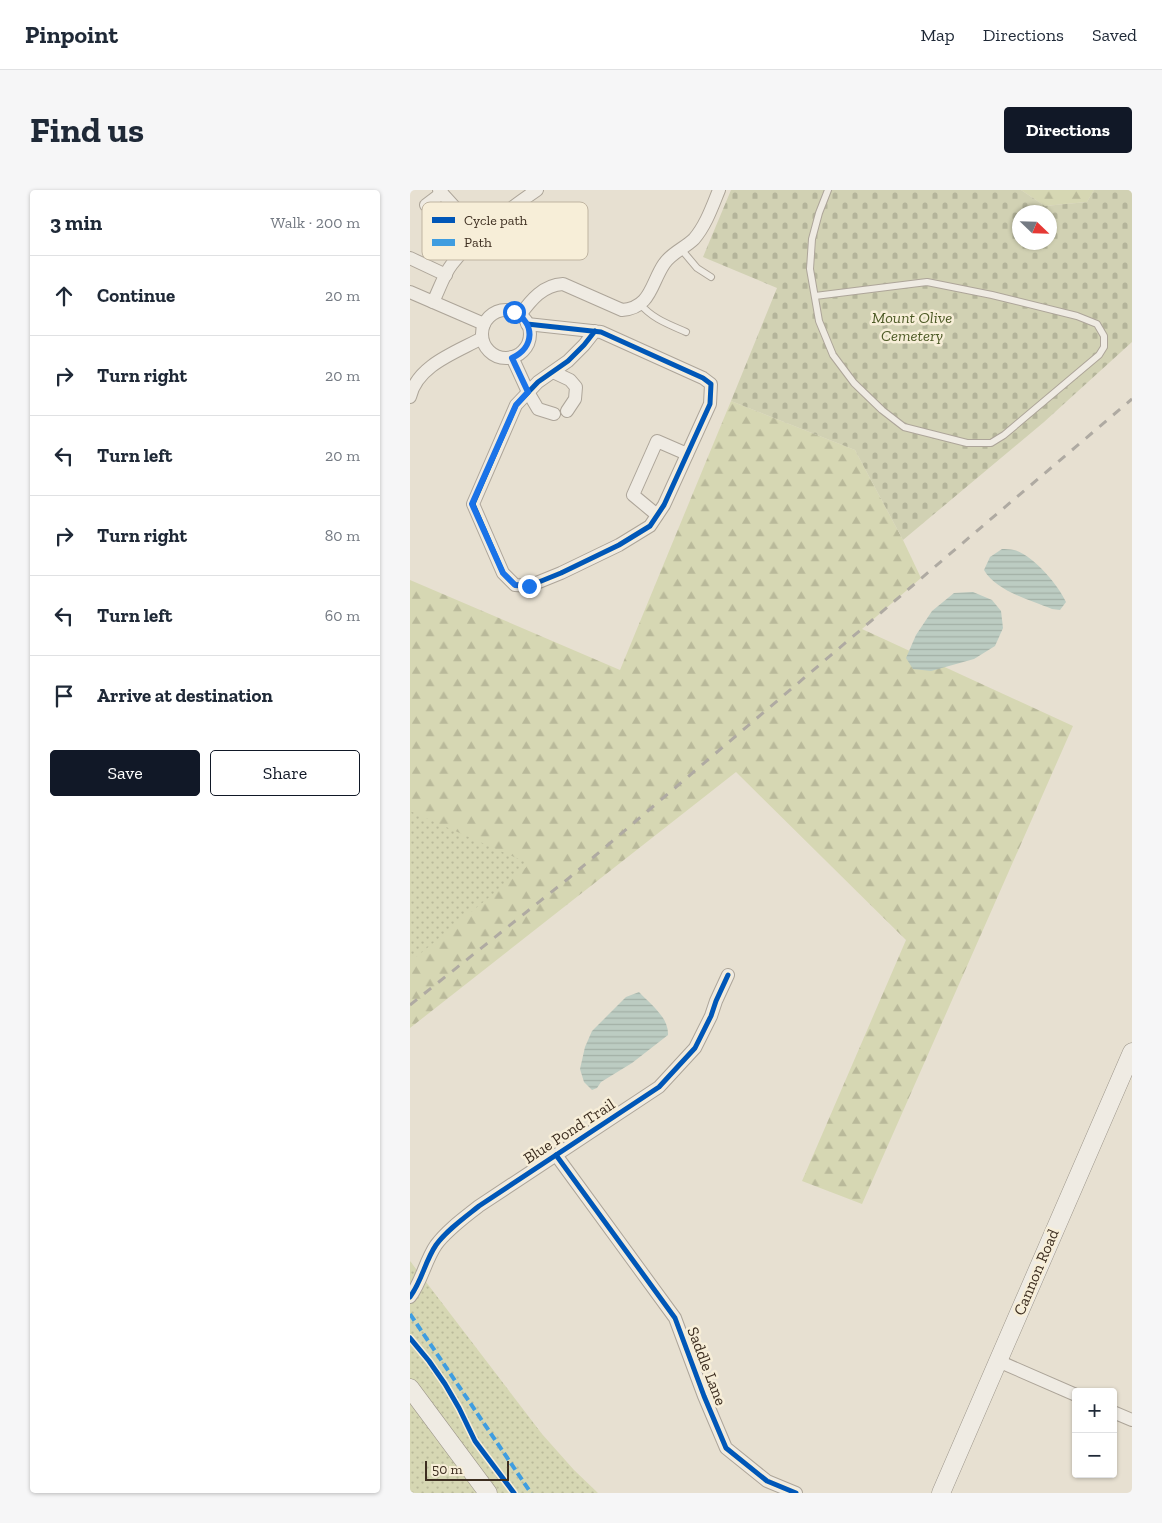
<!DOCTYPE html>
<meta charset="utf-8">
<style>
body{margin:0;font-family:"Zilla Slab",serif;background:#f6f6f7;color:#1f2937}
.controls{position:absolute;right:15px;bottom:15px;display:grid;overflow:hidden;border-radius:5px;box-shadow:0 1px 4px #0004}
.controls button{width:45px;height:45px;display:grid;place-items:center;padding:0;border:0;border-bottom:1px solid #e0e1e3;background:#fff;color:#1f2937;font:25px sans-serif}
.compass{position:absolute;left:602px;top:15px;width:45px;height:45px;border-radius:50%;background:#fff;box-shadow:0 1px 4px #0004;rotate:113deg}
.scale{position:absolute;left:15px;bottom:12px;width:84px;box-sizing:border-box;padding-left:5px;border:2px solid #3d2e20;border-top:0;font-size:14px;line-height:18px;white-space:nowrap;color:#3d2e20;-webkit-text-stroke:4px #f7eed8;paint-order:stroke}
.stop{position:absolute;width:15px;height:15px;margin:-11px;border:4px solid #1a73e8;border-radius:50%;background:#fff}
.stop.end{background:#1a73e8;border-color:#fff;box-shadow:0 1px 5px #0008}
.list{margin:0;padding:0;list-style:none}
h2{display:flex;justify-content:space-between;align-items:center;height:65px;margin:0;padding:0 20px;font-size:21px}
h2 small{font-size:16px;font-weight:400;color:#747a83}
.list li{display:grid;grid-template-columns:32px 1fr auto;gap:15px;align-items:center;box-sizing:border-box;height:80px;padding:0 20px;border-top:1px solid #e0e1e3}
.list b{display:block;font-size:19px;white-space:nowrap}
.list em{font-size:16px;font-style:normal;color:#747a83}
.actions{display:flex;gap:10px;padding:15px 20px}
.actions a{flex:1;padding:11px 0;border:1px solid #111827;border-radius:5px;text-align:center;font-size:18px;color:#111827}
.actions .main{background:#111827;color:#fff}
.icon{flex:none;width:28px;height:28px;fill:none;stroke:currentColor;stroke-width:2;stroke-linecap:round;stroke-linejoin:round}
.map{position:relative;flex:none;width:722px;height:1303px;overflow:hidden;border-radius:5px}
header{display:flex;align-items:center;gap:30px;box-sizing:border-box;height:70px;padding:0 25px;background:#fff;border-bottom:1px solid #e0e1e3}
header strong{font-size:24px}
nav{display:flex;gap:28px;margin-inline-start:auto;font-size:18px}
.intro{display:flex;align-items:center;justify-content:space-between;box-sizing:border-box;height:120px;padding:0 30px}
h1{margin:0;font-size:35px}
.button{padding:12px 22px;border-radius:5px;background:#111827;color:#fff;font-size:18px;font-weight:700}
main{display:flex;gap:30px;padding:0 30px}
aside{flex:1;background:#fff;border-radius:5px;box-shadow:0 1px 4px #0004}
.map>svg:first-child{display:block}
.forest{fill:url(#forest-firs)}
.cemetery{fill:url(#cemetery-stones);fill-rule:evenodd}
.park{fill:url(#park-dots)}
.water{fill:url(#water-rules)}
.lines{fill:none;stroke-linecap:round;stroke-linejoin:round}
.lane-casing{stroke:#ada599;stroke-width:8}
.street-casing{stroke:#ada599;stroke-width:14}
.secondary-casing{stroke:#9c958a;stroke-width:19}
.lane{stroke:#efebe3;stroke-width:6}
.street{stroke:#efebe3;stroke-width:12}
.secondary{stroke:#efebe3;stroke-width:18}
.rail{stroke:#afaaa2;stroke-width:3;stroke-dasharray:9 9;stroke-linecap:butt}
.quiet{stroke:#3f9de0;stroke-width:4;stroke-dasharray:8 4;stroke-linecap:butt}
.cycleway-casing{stroke:#f7eed8;stroke-width:8}
.cycleway{stroke:#0057b8;stroke-width:5}
.route{stroke:#1a73e8;stroke-width:6}
.labels{text-anchor:middle;dominant-baseline:central;stroke-width:5;stroke-linejoin:round;paint-order:stroke}
.park-label{font-size:16px;font-style:italic;fill:#4d5a26;stroke:#f7eed8}
.street-label{font-size:16px;fill:#3d2e20;stroke:#f7eed8}
.key{fill:#f7eed8;stroke:#bfb4a1;stroke-width:1}
.key-label{font-size:14px;fill:#3d2e20}
</style>
<header>
<strong>Pinpoint</strong>
<nav><a>Map</a><a>Directions</a><a>Saved</a></nav>
</header>
<div class="intro"><h1>Find us</h1><a class="button">Directions</a></div>
<main>
<aside>
<h2>3 min<small>Walk · 200 m</small></h2>
<ul class="list">
<li><svg class="icon" aria-label="ahead" viewBox="0 0 24 24"><path d="M12 20V5M6 11l6-6 6 6"/></svg><div><b>Continue</b></div><em>20 m</em></li>
<li><svg class="icon" aria-label="right" viewBox="0 0 24 24"><path d="M7 20v-9h11M14 6l5 5-5 5"/></svg><div><b>Turn right</b></div><em>20 m</em></li>
<li><svg class="icon" aria-label="left" viewBox="0 0 24 24"><path d="M17 20v-9H6M10 6l-5 5 5 5"/></svg><div><b>Turn left</b></div><em>20 m</em></li>
<li><svg class="icon" aria-label="right" viewBox="0 0 24 24"><path d="M7 20v-9h11M14 6l5 5-5 5"/></svg><div><b>Turn right</b></div><em>80 m</em></li>
<li><svg class="icon" aria-label="left" viewBox="0 0 24 24"><path d="M17 20v-9H6M10 6l-5 5 5 5"/></svg><div><b>Turn left</b></div><em>60 m</em></li>
<li><svg class="icon" aria-label="arrive" viewBox="0 0 24 24"><path d="M6 21V4h12l-3 4 3 4H6"/></svg><div><b>Arrive at destination</b></div></li>
</ul>
<div class="actions"><a class="main">Save</a><a>Share</a></div>
</aside>
<div class="map">
<svg width="722" height="1303" viewBox="0 0 722 1303">
<defs>
<pattern id="forest-firs" width="22" height="20" patternUnits="userSpaceOnUse" patternTransform="scale(1.25)"><rect width="22" height="20" fill="#d6d7b3"/><path d="M5 1l3.5 6h-7zM16 11l3.5 6h-7z" fill="#b9b99a"/></pattern>
<pattern id="cemetery-stones" width="16" height="16" patternUnits="userSpaceOnUse" patternTransform="scale(1.25)"><rect width="16" height="16" fill="#d1d1b3"/><path d="M2 7V4a2 2 0 0 1 4 0v3zM10 15v-3a2 2 0 0 1 4 0v3z" fill="#b4b49a"/></pattern>
<pattern id="park-dots" width="8" height="8" patternUnits="userSpaceOnUse" patternTransform="scale(1.25)"><rect width="8" height="8" fill="#d6d7b3"/><path d="M2 2h.1M6 6h.1" fill="none" stroke="#b9b99a" stroke-width="1.8" stroke-linecap="round"/></pattern>
<pattern id="water-rules" width="6" height="5" patternUnits="userSpaceOnUse" patternTransform="scale(1.25)"><rect width="6" height="5" fill="#bcccc2"/><path d="M0 2.5h6" fill="none" stroke="#a2b0a6"/></pattern>
</defs>
<rect width="100%" height="100%" fill="#e7e0d1"/>
<g class="forest">
<polygon points="611,0 684,0 677,12 635,16"/>
<polygon points="321,211 445,260 493,350 511,388 452,439 663,536 452,1014 392,991 496,750 326,582 0,838 0,390 210,480"/>
</g>
<path class="cemetery" d="M321 0H611L635 16 677 12 684 0H722V152L634 232 493 350 445 260 321 211 367 98 293 67ZM610 22H640V52H610Z"/>
<g class="park">
<polygon points="0,621 120,674 0,772"/>
<polygon points="0,1071 132,1244 164,1280 188,1303 0,1303"/>
</g>
<g class="water">
<path d="M592 359C595 359 600 359 604 360 623 365 648 395 656 412L650 420 642 419C620 410 586 401 574 380L580 367Z"/>
<polygon points="563,402 582,410 591,421 593,438 585,456 564,469 521,481 503,479 496,468 506,445 522,421 544,403"/>
<path d="M229 802C240 814 259 827 258 845L222 873 191 892 187 898 182 900 174 892 170 879 175 857 182 841 216 807Z"/>
</g>
<g class="lines">
<g class="lane-casing">
<g id="lane">
<polyline points="271,59 287,78 301,87"/>
<polyline points="405,106 517,92 582,105 667,126 687,134 694,146 694,157 689,165 594,245 581,253 557,253 494,237 472,220 444,193 423,165 409,131 400,79 402,49 409,23 418,0"/>
<path d="M230 114C243 129 258 134 276 142"/>
</g>
</g>
<g class="street-casing">
<g id="street">
<polyline points="29,0 70,45"/>
<polyline points="16,15 32,3"/>
<polyline points="0,68 36,85"/>
<polyline points="0,102 74,134"/>
<path d="M23 112C29 100 34 84 42 74 62 48 100 18 127 0"/>
<circle cx="96" cy="144" r="24"/>
<path d="M110 125C121 110 133 95 153 94L212 120C241 118 241 93 254 74 261 63 275 58 284 49 296 35 302 17 309 0"/>
<polyline points="117,134 191,142 293,188 301,194 300,214 254,315 240,336 209,355 151,383 119,396 105,395 93,383 63,314 106,215 128,192 158,171 174,155 185,141"/>
<polyline points="102,167 118,202 128,219 144,224"/>
<polyline points="143,182 160,190 166,197 165,209 157,221"/>
<path d="M0 207C7 175 47 162 72 148"/>
<polyline points="247,325 223,305 247,251 277,264"/>
<polyline points="146,965 265,1128 294,1206 316,1258 357,1291 386,1303"/>
<path d="M0 1107C12 1091 15 1071 26 1055 37 1040 54 1028 69 1016L249 897 285 858 301 826 306 811 318 785"/>
<polyline points="588,1171 666,1205"/>
<polyline points="703,1222 722,1230"/>
</g>
</g>
<g class="secondary-casing">
<g id="secondary">
<polyline points="0,1198 78,1303"/>
<polyline points="531,1303 722,862"/>
</g>
</g>
<use href="#lane" class="lane"/>
<use href="#street" class="street"/>
<use href="#secondary" class="secondary"/>
<polyline class="rail" points="0,815 159,688 722,209"/>
<polyline class="quiet" points="0,1124 121,1303"/>
<g class="cycleway-casing">
<g id="cycleway">
<polyline points="117,134 191,142 293,188 301,194 300,214 254,315 240,336 209,355 151,383 119,396 105,395 93,383 63,314 106,215 128,192 158,171 174,155 185,141"/>
<polyline points="146,965 265,1128 294,1206 316,1258 357,1291 386,1303"/>
<path d="M0 1107C12 1091 15 1071 26 1055 37 1040 54 1028 69 1016L249 897 285 858 301 826 306 811 318 785"/>
<polyline points="0,1148 19,1171 35,1194 49,1218 65,1251 104,1303"/>
</g>
</g>
<use href="#cycleway" class="cycleway"/>
</g>
<g class="lines">
<path class="route" d="M104 122C125 133 125 157 102 168L118 202 106 215 62 314 93 383 105 395 119 396"/>
</g>
<g class="labels">
<g class="park-label">
<text x="502" y="127">Mount Olive<tspan x="502" dy="18">Cemetery</tspan></text>
</g>
<g class="street-label">
<text transform="translate(159 941) rotate(-33)">Blue Pond Trail</text>
<text transform="translate(626 1082) rotate(-67)">Cannon Road</text>
<text transform="translate(297 1176) rotate(69)">Saddle Lane</text>
</g>
</g>
<rect x="12" y="12" width="166" height="58" rx="8" class="key"/>
<rect x="22" y="27" width="23" height="6" fill="#0057b8"/>
<rect x="22" y="49" width="23" height="7" fill="#3f9de0"/>
<g class="key-label">
<text x="54" y="35">Cycle path</text>
<text x="54" y="57">Path</text>
</g>
</svg>
<div class="controls">
<button>+</button>
<button>−</button>
</div>
<svg class="compass" viewBox="-18 -18 36 36"><path d="M0-13l5 13h-10z" fill="#e53935"/><path d="M0 13l5-13h-10z" fill="#747a83"/></svg>
<div class="scale">50 m</div>
<div class="stop" style="left:104px;top:122px"></div>
<div class="stop end" style="left:119px;top:396px"></div>
</div>
</main>
